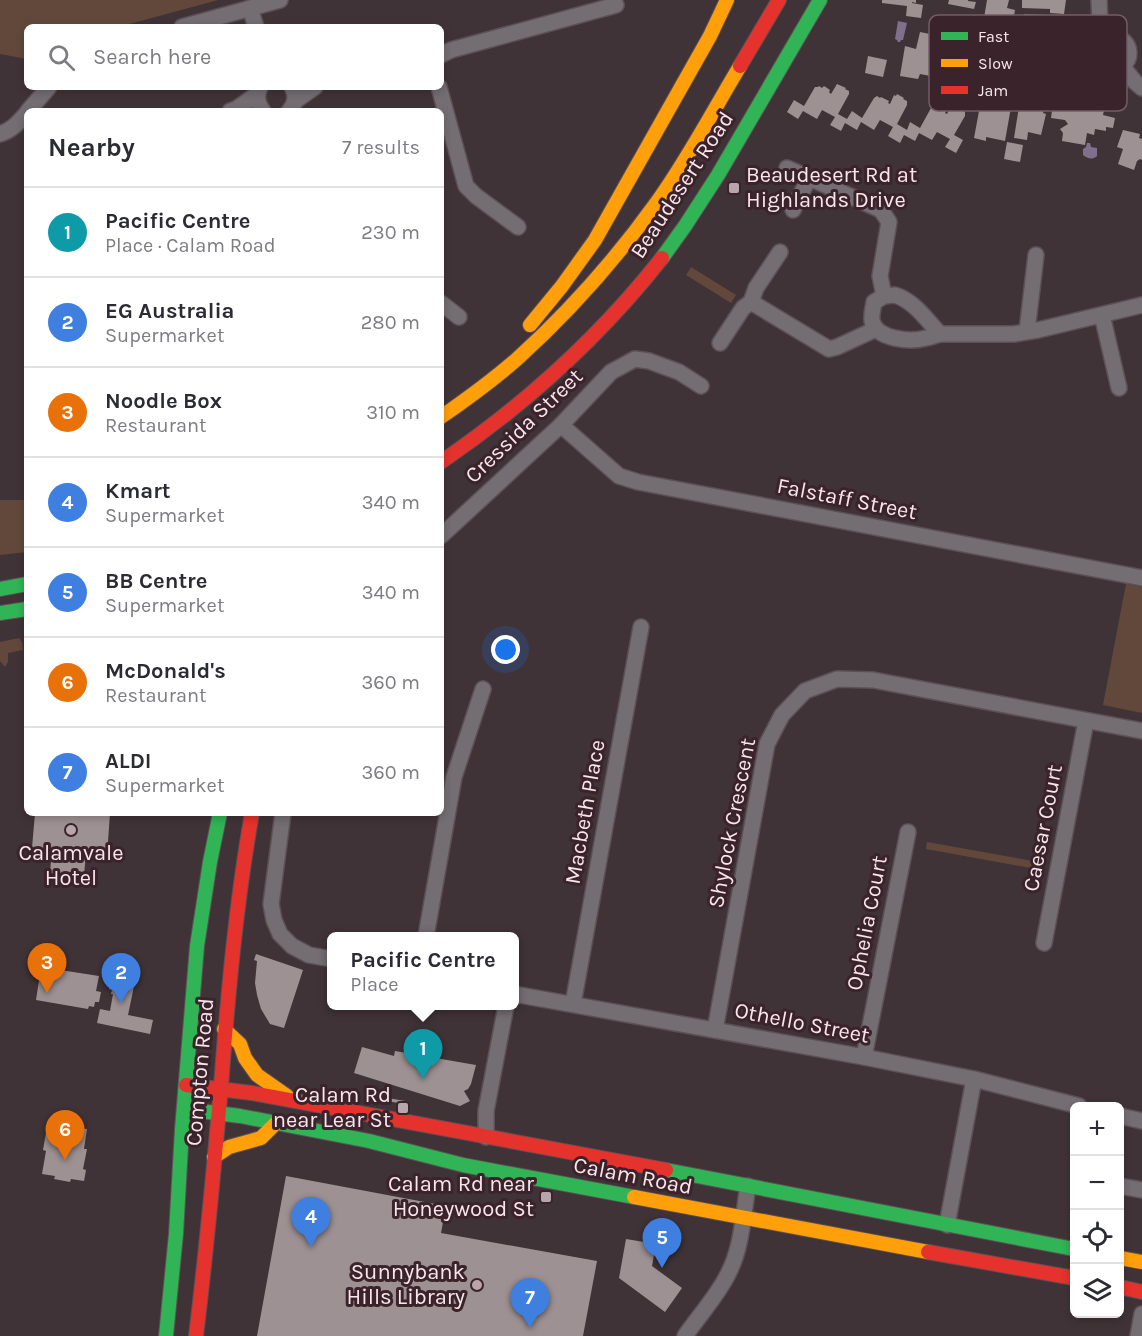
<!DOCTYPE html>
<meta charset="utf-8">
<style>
body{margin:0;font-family:Karla,sans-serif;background:#f7f7f7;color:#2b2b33}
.controls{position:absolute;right:18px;bottom:18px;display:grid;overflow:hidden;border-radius:9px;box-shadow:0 3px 9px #0003}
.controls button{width:54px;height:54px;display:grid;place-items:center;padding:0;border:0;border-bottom:2px solid #e1e1e2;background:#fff;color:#2b2b33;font:30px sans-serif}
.you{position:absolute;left:506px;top:650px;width:21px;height:21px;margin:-15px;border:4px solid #fff;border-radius:50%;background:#1a73e8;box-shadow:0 0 0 9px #1a73e833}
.badge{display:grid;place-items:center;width:39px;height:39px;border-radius:50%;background:#2563eb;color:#fff;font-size:20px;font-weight:700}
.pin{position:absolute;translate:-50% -50px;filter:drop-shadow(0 2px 3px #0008)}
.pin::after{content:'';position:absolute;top:32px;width:21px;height:18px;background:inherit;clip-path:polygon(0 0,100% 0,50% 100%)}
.popup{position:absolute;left:327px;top:932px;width:192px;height:78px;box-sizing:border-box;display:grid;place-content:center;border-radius:9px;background:#fff;filter:drop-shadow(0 2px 4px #0005);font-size:20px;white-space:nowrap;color:#7c7c81}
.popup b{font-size:22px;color:#2b2b33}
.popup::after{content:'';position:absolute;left:50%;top:100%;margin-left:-12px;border:12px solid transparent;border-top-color:#fff}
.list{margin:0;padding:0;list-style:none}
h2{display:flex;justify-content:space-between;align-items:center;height:78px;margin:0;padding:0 24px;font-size:26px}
h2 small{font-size:20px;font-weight:400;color:#7c7c81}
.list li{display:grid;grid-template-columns:39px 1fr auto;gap:18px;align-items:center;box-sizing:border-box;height:90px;padding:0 24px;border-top:2px solid #e1e1e2}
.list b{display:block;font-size:22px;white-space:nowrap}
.list p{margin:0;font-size:20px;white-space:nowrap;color:#7c7c81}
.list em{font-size:20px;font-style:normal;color:#7c7c81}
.icon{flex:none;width:33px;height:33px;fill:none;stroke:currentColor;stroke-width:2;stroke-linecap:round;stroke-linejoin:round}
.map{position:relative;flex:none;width:1142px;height:1336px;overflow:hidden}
.search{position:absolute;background:#fff;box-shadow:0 3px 9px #0003;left:24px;top:24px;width:420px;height:66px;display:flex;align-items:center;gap:15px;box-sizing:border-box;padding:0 21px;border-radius:9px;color:#7c7c81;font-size:22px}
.panel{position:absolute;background:#fff;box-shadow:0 3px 9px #0003;left:24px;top:108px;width:420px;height:708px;border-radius:9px}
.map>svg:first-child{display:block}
.green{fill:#62483b}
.water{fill:#806f8d}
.building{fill:#9e9193}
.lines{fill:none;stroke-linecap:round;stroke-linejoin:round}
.street-casing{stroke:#5c5055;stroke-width:18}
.fast-casing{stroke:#5c5055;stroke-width:16}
.slow-casing{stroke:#5c5055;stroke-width:16}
.jam-casing{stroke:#5c5055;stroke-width:16}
.street{stroke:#746e72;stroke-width:15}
.fast{stroke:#30b455;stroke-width:14}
.slow{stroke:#ff9f0a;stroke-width:14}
.jam{stroke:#e5322d;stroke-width:14}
.poi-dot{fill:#b7a7ac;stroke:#3b232b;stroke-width:2}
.labels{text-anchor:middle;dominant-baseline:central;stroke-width:6;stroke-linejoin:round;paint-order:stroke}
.poi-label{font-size:22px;fill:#f7e6eb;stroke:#3b232b;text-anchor:end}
.street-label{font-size:22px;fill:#f7e6eb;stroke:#3b232b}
.key{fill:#3b232b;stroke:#735e65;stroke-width:1.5}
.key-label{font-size:16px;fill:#f7e6eb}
</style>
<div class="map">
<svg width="1142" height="1336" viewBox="0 0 1142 1336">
<rect width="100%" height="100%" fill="#403337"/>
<g class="green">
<polygon points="0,0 218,0 122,26 27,27 27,59 0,54"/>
<polygon points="691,267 736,295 731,303 686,275"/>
<polygon points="0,500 27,500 27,552 0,555"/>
<polygon points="1126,584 1142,587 1142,713 1103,705"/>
<polygon points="19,638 22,642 23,650 8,653 8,662 5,667 0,661 0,642"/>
<polygon points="927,842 1044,863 1042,870 926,849"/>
</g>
<g class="water">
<polygon points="898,21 907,23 903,40 901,40 900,42 898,42 897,40 895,39"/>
<path d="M1087 143H1090L1091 147 1097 148V156C1092 160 1088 159 1083 155V149L1086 147Z"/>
</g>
<g class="building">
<polygon points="882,0 916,0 916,3 912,2 912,3 923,5 921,18 906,16 907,6 882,3"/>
<polygon points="949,0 968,0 968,1 976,2 974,9 948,4"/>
<polygon points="987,0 1009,0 1007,8 1015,10 1013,21 1009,20 1009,22 999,21 998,27 983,24"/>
<polygon points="1022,0 1066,0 1064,14 1050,13 1050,9 1022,8"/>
<polygon points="1024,14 1068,16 1067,32 1060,31 1060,44 1049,44 1049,46 1042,46 1042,44 1023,43"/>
<polygon points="920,32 940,36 938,46 951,48 948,64 939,62 936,77 920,74 918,79 900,76 905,46 916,49"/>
<polygon points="868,56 887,60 883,77 865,73"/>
<polygon points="837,84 846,88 845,89 849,91 849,94 838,114 847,119 852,111 862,118 874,98 877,96 880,98 881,97 889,101 888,103 890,104 894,95 896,96 897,94 904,98 903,99 907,101 907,105 897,124 907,130 910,122 920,128 931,108 933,109 935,107 938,109 940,108 946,111 945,113 947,114 952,104 955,106 956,104 963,108 962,110 965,112 965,116 954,135 963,140 956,153 945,147 950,139 937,132 932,140 919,133 915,141 904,135 900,143 888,136 893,127 880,120 874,130 861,122 857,130 845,123 841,131 830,125 835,117 822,110 817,119 803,111 798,119 787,112 794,100 804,106 815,87 818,87 819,86 822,88 824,86 830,90 829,92 831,94"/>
<polygon points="1021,94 1034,96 1032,107 1044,108 1043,113 1046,114 1041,135 1028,132 1027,140 1014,138"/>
<polygon points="982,95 996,98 994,106 1000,107 1001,105 1011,107 1005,141 986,137 986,141 974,138"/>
<polygon points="1086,96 1099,98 1097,109 1104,110 1103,115 1115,118 1113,128 1106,127 1106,131 1095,129 1094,135 1087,133 1085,145 1062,141 1063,133 1060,129 1068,124 1065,120 1051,118 1053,103 1060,104 1060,102 1073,104 1073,108 1079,109 1084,107"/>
<polygon points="1123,130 1140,134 1139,138 1142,139 1142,160 1140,159 1137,161 1134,170 1118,164 1123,149 1117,147"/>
<polygon points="1007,142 1023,145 1020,162 1004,159"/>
<polygon points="35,813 110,813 107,856 86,854 84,875 50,873 52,849 32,848"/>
<polygon points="256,954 303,970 284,1028 270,1024 261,1009 257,995 255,983 257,961 254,960"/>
<polygon points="41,967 99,976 96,991 101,992 99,1002 95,1002 94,1007 89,1006 88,1009 36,1000"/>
<polygon points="111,981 134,986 128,1015 153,1020 150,1034 97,1023 100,1009 110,1011 113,994 111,994 112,990 109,989"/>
<polygon points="362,1047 394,1056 395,1051 476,1065 471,1084 468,1089 464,1091 470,1101 460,1106 354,1073"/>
<polygon points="388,1098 405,1101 404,1104 387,1101"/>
<polygon points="52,1125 87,1129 84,1149 87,1149 83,1169 86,1170 84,1181 71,1179 70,1182 54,1179 55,1176 42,1174 46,1151 43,1150 47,1127 51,1128"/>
<polygon points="286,1176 446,1206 441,1233 597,1261 583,1336 257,1336"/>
<polygon points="626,1239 656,1244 652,1266 682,1288 665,1312 619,1278"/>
</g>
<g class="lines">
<g class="street-casing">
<g id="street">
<polyline points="1099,0 1100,23 1107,39"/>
<polyline points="250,8 256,27"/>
<polyline points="182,27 280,0"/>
<circle cx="1113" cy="53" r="16"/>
<polyline points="441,55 451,50 616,5"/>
<polyline points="996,63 1040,68 1059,67 1098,58"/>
<polyline points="1122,66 1135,82 1142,88"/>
<path d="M260 87C256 96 257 103 263 111"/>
<polyline points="439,87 466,186 476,196 518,227"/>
<polyline points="295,101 315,87"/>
<polyline points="28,111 49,87"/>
<polyline points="230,111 236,109 257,94"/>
<path d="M289 111C296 104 297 96 292 87"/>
<path d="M0 134C12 130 19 122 27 113"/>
<polyline points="787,168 881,210 889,222 880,276 884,296"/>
<polyline points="793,210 809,178"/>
<path d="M895 295C914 301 926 319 940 334 936 335 931 337 926 338 911 342 877 340 872 321 871 315 873 309 874 302L884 296Z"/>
<polyline points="751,302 829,349 837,347 876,329"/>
<polyline points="441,303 459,317"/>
<polyline points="1102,315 1119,388"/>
<polyline points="1027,331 1036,255"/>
<polyline points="940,334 1014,334 1038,330 1142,305"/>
<polyline points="720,343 743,308 751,302 756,288 780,252"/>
<polyline points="561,425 619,476 638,482 1142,578"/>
<polyline points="441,536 561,425 611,372 635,359 649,361 679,372 701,386"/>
<polyline points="283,813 271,904 274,920 280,934 292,946 309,955 332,959"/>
<polyline points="426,936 454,777 483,689"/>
<polyline points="1044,943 1086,721"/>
<polyline points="514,994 864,1057 974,1079 1079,1106"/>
<polyline points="573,1004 641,627"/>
<polyline points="715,1030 767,744 782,715 805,691 837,679 873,680 1142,731"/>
<polyline points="864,1057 908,832"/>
<polyline points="1120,1116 1142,1121"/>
<polyline points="486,1137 486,1111 506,1006"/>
<polyline points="1120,1186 1142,1190"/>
<polyline points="947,1225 974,1079"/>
<path d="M685 1336C698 1317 718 1295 728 1274 742 1248 743 1215 748 1186"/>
<polyline points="1138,1336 1142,1314"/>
</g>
</g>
<g class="fast-casing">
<g id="fast">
<polyline points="662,258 685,226 718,175 820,0"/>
<polyline points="0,589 27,584"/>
<polyline points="0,613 27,609"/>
<polyline points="184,1109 240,1116 369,1141 463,1165 634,1197"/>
<polyline points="666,1170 1074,1249"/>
<polyline points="166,1336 176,1234 182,1129 197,946 210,862 220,813"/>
</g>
</g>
<g class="slow-casing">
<g id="slow">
<polyline points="530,325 562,286 595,240 710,36 727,0"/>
<path d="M441 417C467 399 493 380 517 359 569 312 616 259 657 202 688 159 713 111 740 66"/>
<polyline points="224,1029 240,1044 245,1058 257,1075 287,1096"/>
<polyline points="214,1157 229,1147 261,1138 276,1123"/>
<polyline points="634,1197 928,1252"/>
<polyline points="1120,1258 1142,1262"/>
</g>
</g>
<g class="jam-casing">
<g id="jam">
<polyline points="740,66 779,0"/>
<path d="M441 462C526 404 598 339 662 258"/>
<polyline points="186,1085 252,1093 666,1170"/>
<polyline points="928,1252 1074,1278"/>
<polyline points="1120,1287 1142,1292"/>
<path d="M196 1336C206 1253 214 1169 221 1086 228 994 236 903 252 813"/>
</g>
</g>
<use href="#street" class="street"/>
<use href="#fast" class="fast"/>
<use href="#slow" class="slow"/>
<use href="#jam" class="jam"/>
</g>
<g class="poi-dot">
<rect x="728" y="182" width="12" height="12" rx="3"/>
<circle cx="71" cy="830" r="6"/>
<rect x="397" y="1102" width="12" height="12" rx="3"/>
<rect x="540" y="1191" width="12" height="12" rx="3"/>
<circle cx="477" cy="1285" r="6"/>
</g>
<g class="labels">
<g class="poi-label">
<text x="746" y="175" text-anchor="start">Beaudesert Rd at<tspan x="746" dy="25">Highlands Drive</tspan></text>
<text x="71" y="853" text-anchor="middle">Calamvale<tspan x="71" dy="25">Hotel</tspan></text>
<text x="391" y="1095">Calam Rd<tspan x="391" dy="25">near Lear St</tspan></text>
<text x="534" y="1184">Calam Rd near<tspan x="534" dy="25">Honeywood St</tspan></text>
<text x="465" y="1272">Sunnybank<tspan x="465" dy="25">Hills Library</tspan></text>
</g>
<g class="street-label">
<text transform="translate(682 185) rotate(-57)">Beaudesert Road</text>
<text transform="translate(524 426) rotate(-44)">Cressida Street</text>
<text transform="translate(847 499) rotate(11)">Falstaff Street</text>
<text transform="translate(585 812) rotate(-80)">Macbeth Place</text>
<text transform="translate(732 823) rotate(-79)">Shylock Crescent</text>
<text transform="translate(1043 828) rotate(-79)">Caesar Court</text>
<text transform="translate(867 923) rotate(-79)">Ophelia Court</text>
<text transform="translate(802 1023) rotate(11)">Othello Street</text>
<text transform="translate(200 1072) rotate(-85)">Compton Road</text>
<text transform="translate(633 1176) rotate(11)">Calam Road</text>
</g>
</g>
<rect x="929" y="15" width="198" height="96" rx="9" class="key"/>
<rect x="941" y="32" width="27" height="8" fill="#30b455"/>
<rect x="941" y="59" width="27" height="8" fill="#ff9f0a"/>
<rect x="941" y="86" width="27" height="8" fill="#e5322d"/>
<g class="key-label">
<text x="978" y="42">Fast</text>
<text x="978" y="69">Slow</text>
<text x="978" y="96">Jam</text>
</g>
</svg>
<div class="controls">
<button>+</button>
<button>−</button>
<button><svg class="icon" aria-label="locate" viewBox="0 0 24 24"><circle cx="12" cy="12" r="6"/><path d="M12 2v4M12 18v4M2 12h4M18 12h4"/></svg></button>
<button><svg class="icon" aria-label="layers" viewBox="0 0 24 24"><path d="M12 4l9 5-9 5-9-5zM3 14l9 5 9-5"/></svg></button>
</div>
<div class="you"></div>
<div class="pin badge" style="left:423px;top:1079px;background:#0f9aa8">1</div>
<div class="popup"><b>Pacific Centre</b>Place</div>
<div class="pin badge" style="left:121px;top:1003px;background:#3f7fe0">2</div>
<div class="pin badge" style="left:47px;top:993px;background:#e8710a">3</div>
<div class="pin badge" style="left:311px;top:1247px;background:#3f7fe0">4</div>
<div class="pin badge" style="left:662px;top:1268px;background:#3f7fe0">5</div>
<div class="pin badge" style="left:65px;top:1160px;background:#e8710a">6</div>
<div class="pin badge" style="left:530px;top:1328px;background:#3f7fe0">7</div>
<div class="search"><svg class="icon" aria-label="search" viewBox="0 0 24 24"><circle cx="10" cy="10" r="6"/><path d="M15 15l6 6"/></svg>Search here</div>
<section class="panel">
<h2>Nearby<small>7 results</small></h2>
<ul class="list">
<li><span class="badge" style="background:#0f9aa8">1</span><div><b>Pacific Centre</b><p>Place · Calam Road</p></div><em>230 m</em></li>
<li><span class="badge" style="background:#3f7fe0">2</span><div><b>EG Australia</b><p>Supermarket</p></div><em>280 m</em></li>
<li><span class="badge" style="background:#e8710a">3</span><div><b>Noodle Box</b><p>Restaurant</p></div><em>310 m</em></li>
<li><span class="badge" style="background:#3f7fe0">4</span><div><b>Kmart</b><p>Supermarket</p></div><em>340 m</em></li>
<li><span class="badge" style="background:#3f7fe0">5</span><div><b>BB Centre</b><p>Supermarket</p></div><em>340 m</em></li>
<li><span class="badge" style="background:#e8710a">6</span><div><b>McDonald's</b><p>Restaurant</p></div><em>360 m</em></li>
<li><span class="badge" style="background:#3f7fe0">7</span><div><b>ALDI</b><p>Supermarket</p></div><em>360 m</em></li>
</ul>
</section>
</div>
